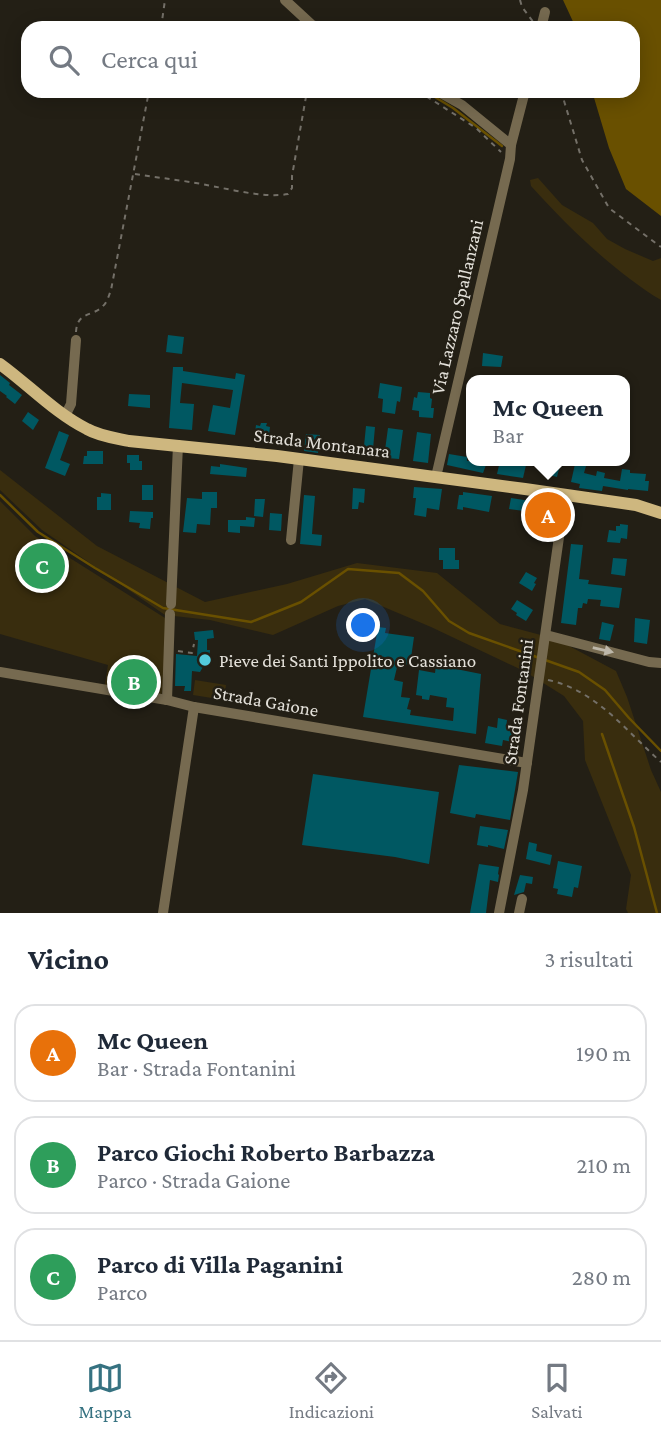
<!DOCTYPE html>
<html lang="it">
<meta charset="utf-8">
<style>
body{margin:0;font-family:"Crimson Pro",serif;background:#f2f2f3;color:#1f2937}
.you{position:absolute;left:364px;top:626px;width:24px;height:24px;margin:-18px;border:5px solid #fff;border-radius:50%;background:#1a73e8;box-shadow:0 0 0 10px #1a73e833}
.badge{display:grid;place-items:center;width:46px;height:46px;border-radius:50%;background:#367281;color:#fff;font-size:23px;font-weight:700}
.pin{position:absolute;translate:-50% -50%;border:4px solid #fff;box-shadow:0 2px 7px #0006}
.popup{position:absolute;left:466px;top:375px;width:164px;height:91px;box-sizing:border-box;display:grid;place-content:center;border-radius:14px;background:#fff;filter:drop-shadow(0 2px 5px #0005);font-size:23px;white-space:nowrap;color:#747a83}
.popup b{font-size:26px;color:#1f2937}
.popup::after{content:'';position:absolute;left:50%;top:100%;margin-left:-14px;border:14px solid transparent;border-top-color:#fff}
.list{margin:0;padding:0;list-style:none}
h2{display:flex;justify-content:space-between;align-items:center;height:91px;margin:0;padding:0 28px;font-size:30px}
h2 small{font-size:23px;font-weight:400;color:#747a83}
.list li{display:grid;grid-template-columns:46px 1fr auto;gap:21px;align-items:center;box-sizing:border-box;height:98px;margin:0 14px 14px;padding:0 14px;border:2px solid #e0e1e3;border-radius:21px}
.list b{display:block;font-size:26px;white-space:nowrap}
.list p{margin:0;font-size:23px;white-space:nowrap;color:#747a83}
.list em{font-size:23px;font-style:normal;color:#747a83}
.icon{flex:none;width:38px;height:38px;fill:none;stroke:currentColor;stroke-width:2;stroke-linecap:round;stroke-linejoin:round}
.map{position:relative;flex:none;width:661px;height:913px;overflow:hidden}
.search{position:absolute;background:#fff;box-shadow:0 4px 18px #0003;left:21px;right:21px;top:21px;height:77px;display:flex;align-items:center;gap:18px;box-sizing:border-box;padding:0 24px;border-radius:21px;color:#747a83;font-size:26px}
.sheet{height:427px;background:#fff}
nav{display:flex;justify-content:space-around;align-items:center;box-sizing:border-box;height:98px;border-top:2px solid #e0e1e3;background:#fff;font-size:19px;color:#747a83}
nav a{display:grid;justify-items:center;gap:4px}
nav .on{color:#367281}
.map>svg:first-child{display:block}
.green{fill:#392d0e}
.water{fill:#695000}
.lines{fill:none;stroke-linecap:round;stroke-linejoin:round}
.stream{stroke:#695000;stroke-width:2.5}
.building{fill:#005862}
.path{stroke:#747068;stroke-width:2;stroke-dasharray:5 5;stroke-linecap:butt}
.minor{stroke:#766a50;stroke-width:10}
.major{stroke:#ceb77f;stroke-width:12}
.oneway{fill:#bdb7a9}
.poi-dot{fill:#53cbdc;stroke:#231f15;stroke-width:2.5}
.labels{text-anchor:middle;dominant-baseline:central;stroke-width:5;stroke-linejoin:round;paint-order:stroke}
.street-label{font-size:19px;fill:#e3e0d9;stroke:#231f15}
.poi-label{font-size:19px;fill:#e3e0d9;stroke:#231f15;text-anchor:start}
</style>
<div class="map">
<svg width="661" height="913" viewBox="0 0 661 913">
<rect width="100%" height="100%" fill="#231f15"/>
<g class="green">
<path d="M538 178 562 205 593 223 607 239 625 249 653 261 661 258V300C650 294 640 286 630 279 594 252 561 219 531 186L530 180Z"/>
<polygon points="0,470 97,546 205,602 287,584 357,563 437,573 500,624 556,639 616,671 627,697 651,770 661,792 661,913 628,913 626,909 631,875 585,760 583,721 564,696 524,671 431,627 365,599 338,606 273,635 210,620 165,615 42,530 0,490"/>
<polygon points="0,501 35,536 165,618 165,674 161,698 104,689 108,665 0,634"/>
<polygon points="195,680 226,685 224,700 193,695"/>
</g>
<polygon class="water" points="563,0 661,0 661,216 626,189 609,148 592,91 633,91 633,28 576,28"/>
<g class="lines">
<g class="stream">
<polyline points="425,91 453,108 502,146"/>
<polyline points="0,495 38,532 95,568 163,608 251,622 301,602 348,569 399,573 423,591 449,621 469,633 579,672 605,690 629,718 661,751"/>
<polyline points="602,734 634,827 657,913"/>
</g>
</g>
<g class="building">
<polygon points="168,335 184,337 182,354 166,352"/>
<polygon points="483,353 503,356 501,367 482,366"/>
<polygon points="173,367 183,367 183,371 235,379 236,373 245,375 235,435 208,431 213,405 230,408 233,390 182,383 180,403 194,404 192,430 169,428"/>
<polygon points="0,375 10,383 9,385 22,395 15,404 6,397 7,396 0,391"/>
<polygon points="380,383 402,387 400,402 397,401 395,414 382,412 383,399 378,398"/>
<polygon points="418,392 430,393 430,398 432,399 431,408 434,408 433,418 419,417 419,411 412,410 414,397 417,398"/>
<polygon points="129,394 150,395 150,408 128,406"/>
<polygon points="28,412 39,420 33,430 22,421"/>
<polygon points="261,423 267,423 266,426 270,427 268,443 254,441 256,425 260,426"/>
<polygon points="366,426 375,427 373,449 385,450 388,428 403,430 399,459 363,456"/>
<polygon points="59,431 69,435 60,460 70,464 65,476 45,468"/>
<polygon points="417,432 431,434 428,463 413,461"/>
<polygon points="306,434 320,435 318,453 304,451"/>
<polygon points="87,451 103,451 103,464 83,464 84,456 87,456"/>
<polygon points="449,454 467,457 467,461 484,461 483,465 486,465 483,473 447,465"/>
<polygon points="127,455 139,455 139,461 142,461 142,470 130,470 130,463 127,463"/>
<polygon points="500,461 527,461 523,478 497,474"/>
<polygon points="547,461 561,461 557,477 545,474"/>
<polygon points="220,464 247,468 246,477 210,474 211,466 220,467"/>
<polygon points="575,464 586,466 584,473 596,476 597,471 605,473 604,478 620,481 622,469 630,470 630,473 646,474 645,481 649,481 648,491 628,489 628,490 603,486 602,491 579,488 580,484 571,482"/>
<rect x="142" y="485" width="11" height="15"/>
<polygon points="414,487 442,489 439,510 427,508 426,517 414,515 416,498 413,498"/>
<polygon points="353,488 365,489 364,503 359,502 358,509 352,509"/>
<polygon points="202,492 217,492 217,508 211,508 210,525 197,524 196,533 183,532 187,498 202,499"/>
<polygon points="463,492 492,496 489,512 463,507 463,510 457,509 459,495 463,495"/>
<polygon points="101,493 111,494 111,510 97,510 97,497 101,497"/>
<polygon points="304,495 315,496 312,534 322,535 321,546 300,544"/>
<polygon points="511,498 550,504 550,507 554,508 552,518 539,515 540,510 525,507 524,511 509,509"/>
<polygon points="255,499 265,499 263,517 254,516"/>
<polygon points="130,511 153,512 153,518 151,518 150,529 139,528 140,523 129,522"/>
<polygon points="270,513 282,514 281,531 269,530"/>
<polygon points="246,517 255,518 254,527 240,526 240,533 228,532 228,520 246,520"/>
<polygon points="620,524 628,525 627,539 621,538 620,543 607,542 609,530 616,531 616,526 620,526"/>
<polygon points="571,544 583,545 579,579 589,580 588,584 622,588 619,608 600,606 601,600 588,599 587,604 583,603 582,608 578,608 576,625 561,623"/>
<polygon points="439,548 455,548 455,560 459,560 459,569 443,569 443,560 439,560"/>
<polygon points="613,558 627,559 625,576 611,574"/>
<polygon points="526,572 537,578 534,583 536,584 532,591 519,583"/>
<polygon points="517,600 533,610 526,621 516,615 517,613 511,609"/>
<polygon points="635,618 650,620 647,644 634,642"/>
<polygon points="602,622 614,625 610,641 599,639"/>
<polygon points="378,627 386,628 385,633 414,637 410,665 398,663 394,680 403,682 401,697 410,698 407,709 411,710 410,715 453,721 454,708 446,707 447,698 430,695 429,700 422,699 422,696 416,695 419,670 435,673 436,665 481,674 476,734 363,717"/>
<polygon points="213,630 214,638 207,639 207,650 210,650 209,666 204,665 200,672 192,671 191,691 184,691 185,686 175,686 176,654 197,656 198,640 195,640 194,632"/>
<polygon points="498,718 507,720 506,728 515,730 514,734 519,735 517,743 503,740 502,746 485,743 488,726 497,728"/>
<polygon points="459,765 518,772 510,820 476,814 475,818 450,813"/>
<polygon points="313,774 439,792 429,864 395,857 302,845"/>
<polygon points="480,826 508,830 504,849 488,845 488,847 477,845"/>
<polygon points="529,842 537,844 536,851 552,855 550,865 526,859"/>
<polygon points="558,861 582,866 578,888 574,887 572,897 557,894 558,889 553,888"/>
<polygon points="479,864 499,867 498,874 499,875 498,882 490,880 486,913 470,913"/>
<polygon points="520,875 533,877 532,884 526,883 524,892 514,895"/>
</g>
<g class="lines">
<g class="path">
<polyline points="520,0 522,7 534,23"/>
<polyline points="161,28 165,0"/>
<polyline points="418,91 476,128 501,152"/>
<polyline points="561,91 582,160 609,208 661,247"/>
<path d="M135 174C153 177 171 179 190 182 218 186 261 199 288 194L292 188V176L307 91"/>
<path d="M76 332C77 311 93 317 103 306 107 303 109 295 111 290L149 91"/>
<polyline points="178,651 192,653 194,644"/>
<path d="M548 680C596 690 626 731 661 762"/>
</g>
<g class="minor">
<polyline points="285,0 312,25 320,28"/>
<polyline points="541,28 545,12"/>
<polyline points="437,91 462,105 511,145"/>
<polyline points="65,416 71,404 76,340"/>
<polyline points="436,477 510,159 511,145 525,91"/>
<polyline points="291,540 299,459"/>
<polyline points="171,604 178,445"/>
<polyline points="546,635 649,662 661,663"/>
<polyline points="0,672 167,700 194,707 527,763"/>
<polyline points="167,700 170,614"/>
<polyline points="163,913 194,707"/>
<polyline points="499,913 523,790 565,495"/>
<polyline points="519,913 522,899"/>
</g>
<path class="major" d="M0 364C29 385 55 413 87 429 99 436 115 438 129 441L277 456 525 489 636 505 661 513"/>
</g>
<defs><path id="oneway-solid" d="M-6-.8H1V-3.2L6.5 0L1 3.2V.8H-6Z" transform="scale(1.75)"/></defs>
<use class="oneway" href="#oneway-solid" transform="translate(603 650) rotate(13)"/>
<circle class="poi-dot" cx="205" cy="660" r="7"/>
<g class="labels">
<g class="street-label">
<text transform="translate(457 307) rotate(-77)">Via Lazzaro Spallanzani</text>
<text transform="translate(322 443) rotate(7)">Strada Montanara</text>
<text transform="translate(266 701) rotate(10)">Strada Gaione</text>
<text transform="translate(518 702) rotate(-82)">Strada Fontanini</text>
</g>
<g class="poi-label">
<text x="219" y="660">Pieve dei Santi Ippolito e Cassiano</text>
</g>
</g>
</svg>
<div class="you"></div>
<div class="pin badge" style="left:548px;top:515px;background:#e8710a">A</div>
<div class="popup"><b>Mc Queen</b>Bar</div>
<div class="pin badge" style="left:134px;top:682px;background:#2e9e5b">B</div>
<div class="pin badge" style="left:42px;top:566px;background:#2e9e5b">C</div>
<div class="search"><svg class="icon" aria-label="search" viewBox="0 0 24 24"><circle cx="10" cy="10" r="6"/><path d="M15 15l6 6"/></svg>Cerca qui</div>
</div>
<section class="sheet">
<h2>Vicino<small>3 risultati</small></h2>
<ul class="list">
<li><span class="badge" style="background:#e8710a">A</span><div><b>Mc Queen</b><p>Bar · Strada Fontanini</p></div><em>190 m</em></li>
<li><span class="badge" style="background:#2e9e5b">B</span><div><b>Parco Giochi Roberto Barbazza</b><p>Parco · Strada Gaione</p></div><em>210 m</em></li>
<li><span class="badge" style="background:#2e9e5b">C</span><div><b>Parco di Villa Paganini</b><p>Parco</p></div><em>280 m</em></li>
</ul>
</section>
<nav>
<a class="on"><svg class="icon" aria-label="map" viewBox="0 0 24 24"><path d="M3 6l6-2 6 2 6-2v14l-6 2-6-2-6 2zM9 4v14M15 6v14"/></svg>Mappa</a>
<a><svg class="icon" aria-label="directions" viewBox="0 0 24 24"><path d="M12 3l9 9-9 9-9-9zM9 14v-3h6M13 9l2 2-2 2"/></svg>Indicazioni</a>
<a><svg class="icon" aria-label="saved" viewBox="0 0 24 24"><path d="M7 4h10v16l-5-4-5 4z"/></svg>Salvati</a>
</nav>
